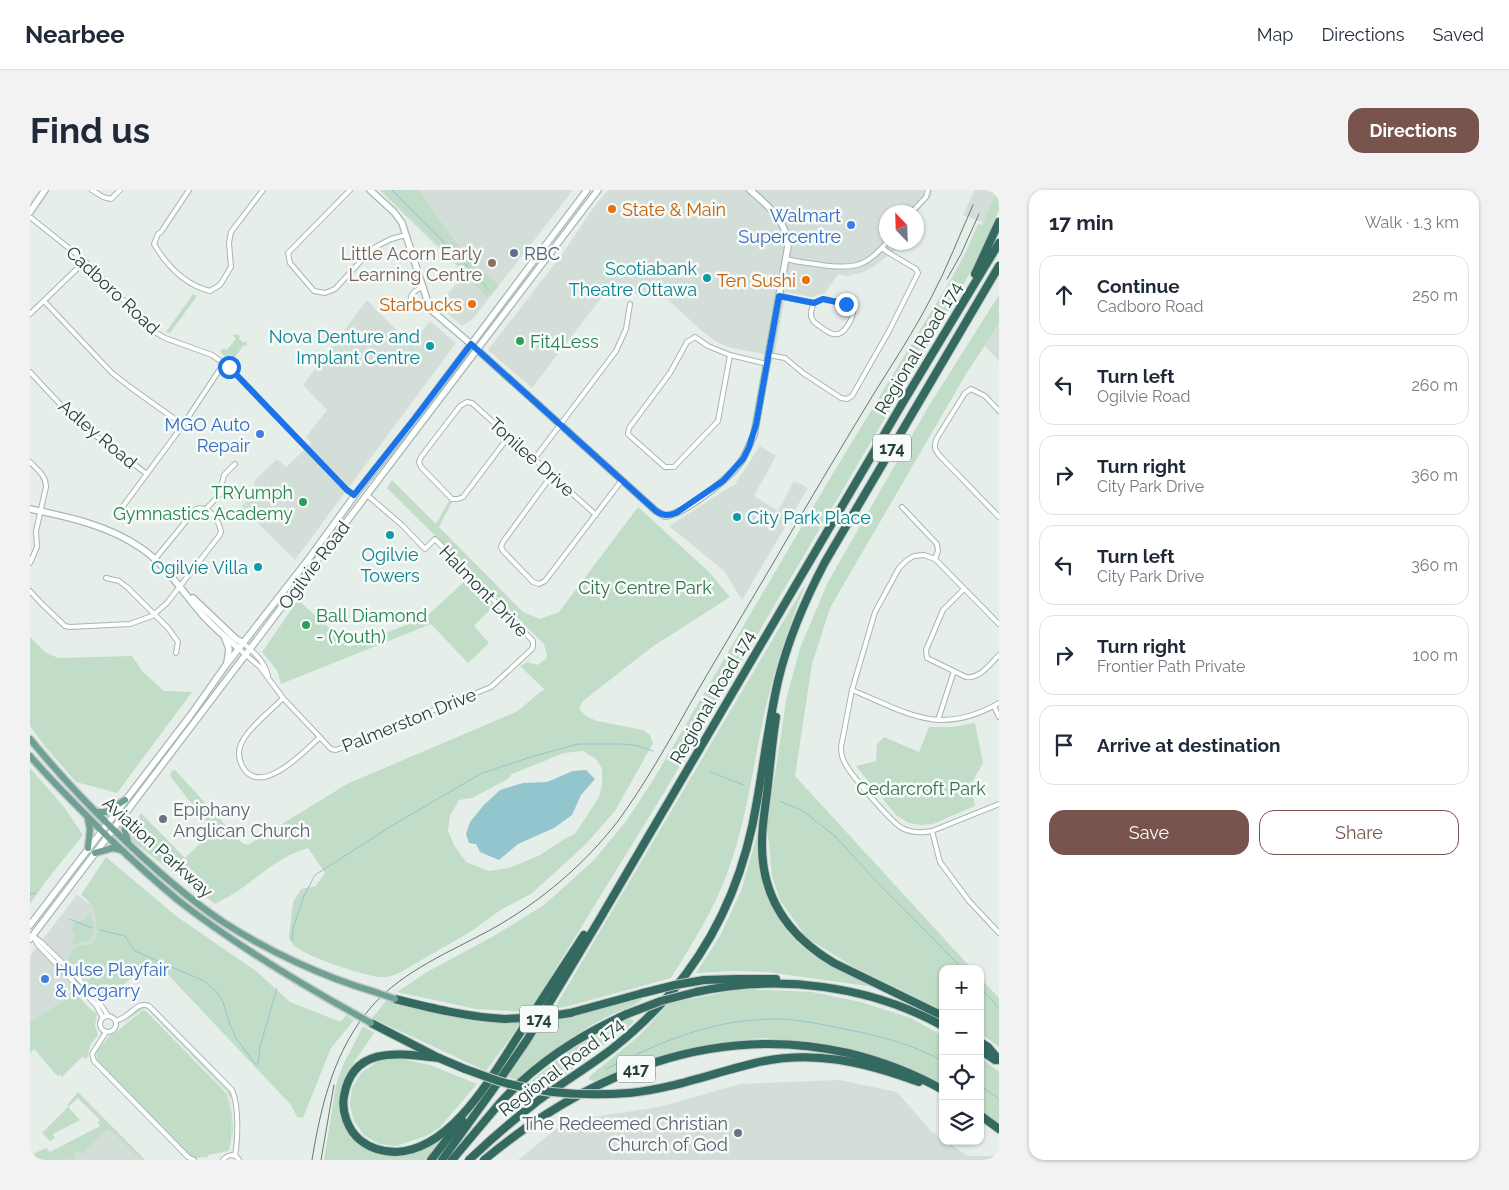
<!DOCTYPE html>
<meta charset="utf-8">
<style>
body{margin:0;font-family:Raleway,sans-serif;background:#f2f2f3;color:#1f2937}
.controls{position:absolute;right:15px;bottom:15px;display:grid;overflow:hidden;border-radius:10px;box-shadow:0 1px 4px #0004}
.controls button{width:45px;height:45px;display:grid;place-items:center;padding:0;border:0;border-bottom:1px solid #e0e1e3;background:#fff;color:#1f2937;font:25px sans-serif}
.compass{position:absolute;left:849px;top:15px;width:45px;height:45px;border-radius:50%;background:#fff;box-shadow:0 1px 4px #0004;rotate:337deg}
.stop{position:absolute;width:15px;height:15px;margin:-11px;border:4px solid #1a73e8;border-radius:50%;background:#fff}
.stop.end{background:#1a73e8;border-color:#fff;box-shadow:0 1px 5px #0008}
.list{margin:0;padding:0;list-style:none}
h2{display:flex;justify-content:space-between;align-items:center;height:65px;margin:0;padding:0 20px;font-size:21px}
h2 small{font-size:16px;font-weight:400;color:#747a83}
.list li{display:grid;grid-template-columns:32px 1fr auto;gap:15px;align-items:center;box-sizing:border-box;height:80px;margin:0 10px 10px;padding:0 10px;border:1px solid #e0e1e3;border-radius:15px}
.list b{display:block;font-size:19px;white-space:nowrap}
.list p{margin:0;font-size:16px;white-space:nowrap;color:#747a83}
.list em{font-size:16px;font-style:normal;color:#747a83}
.actions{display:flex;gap:10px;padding:15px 20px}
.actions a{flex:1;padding:11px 0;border:1px solid #79544e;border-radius:15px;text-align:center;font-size:18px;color:#79544e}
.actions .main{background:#79544e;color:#fff}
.icon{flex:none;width:28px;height:28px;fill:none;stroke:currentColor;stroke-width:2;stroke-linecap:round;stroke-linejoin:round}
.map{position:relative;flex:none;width:969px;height:970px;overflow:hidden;border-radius:15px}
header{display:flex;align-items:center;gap:30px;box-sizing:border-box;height:70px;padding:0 25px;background:#fff;border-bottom:1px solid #e0e1e3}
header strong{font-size:24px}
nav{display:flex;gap:28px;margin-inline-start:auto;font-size:18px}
.intro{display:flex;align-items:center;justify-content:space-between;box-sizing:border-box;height:120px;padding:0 30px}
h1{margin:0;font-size:35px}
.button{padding:12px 22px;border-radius:15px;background:#79544e;color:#fff;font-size:18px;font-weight:700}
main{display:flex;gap:30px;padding:0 30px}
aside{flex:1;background:#fff;border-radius:15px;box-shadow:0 1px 4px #0004}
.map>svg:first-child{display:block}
.built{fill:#d4ded9}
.green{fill:#c1ddc8;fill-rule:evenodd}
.water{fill:#92c5ce}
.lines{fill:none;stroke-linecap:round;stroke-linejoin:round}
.stream{stroke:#92c5ce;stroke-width:1}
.street-casing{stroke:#a9b6b1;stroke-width:6}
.secondary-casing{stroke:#a5b9b2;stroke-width:8}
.primary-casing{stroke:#c2c9c7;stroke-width:9}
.highway-casing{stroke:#c2c9c7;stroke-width:10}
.street{stroke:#fff;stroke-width:4}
.secondary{stroke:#fff;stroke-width:5.5}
.primary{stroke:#6ea093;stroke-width:6}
.highway{stroke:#33695e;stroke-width:8}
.tram{stroke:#617a73;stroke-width:1}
.primary-bridge-casing{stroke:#c2c9c7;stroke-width:9;stroke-linecap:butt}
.highway-bridge-casing{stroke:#c2c9c7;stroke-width:10;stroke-linecap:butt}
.primary-bridge{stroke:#6ea093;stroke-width:6}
.highway-bridge{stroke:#33695e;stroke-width:8}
.route{stroke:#1a73e8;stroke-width:6}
.food-dot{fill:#e8710a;stroke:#f6faf8;stroke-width:2}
.shop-dot{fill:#3f7fe0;stroke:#f6faf8;stroke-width:2}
.service-dot{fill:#5c6f8a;stroke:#f6faf8;stroke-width:2}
.education-dot{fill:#8d6e63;stroke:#f6faf8;stroke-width:2}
.culture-dot{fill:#0f9aa8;stroke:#f6faf8;stroke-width:2}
.leisure-dot{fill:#2e9e5b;stroke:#f6faf8;stroke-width:2}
.worship-dot{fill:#6b7280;stroke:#f6faf8;stroke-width:2}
.labels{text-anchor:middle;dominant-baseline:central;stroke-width:5;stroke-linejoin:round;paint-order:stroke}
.shield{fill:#f6faf8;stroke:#647772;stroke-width:1}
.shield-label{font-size:16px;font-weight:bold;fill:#263f38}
.food-label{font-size:18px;fill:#c56008;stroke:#f6faf8;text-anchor:end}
.shop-label{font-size:18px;fill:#366cbe;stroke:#f6faf8;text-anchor:end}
.education-label{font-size:18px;fill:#785e54;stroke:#f6faf8;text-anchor:end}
.service-label{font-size:18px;fill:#4e5e75;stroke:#f6faf8;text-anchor:start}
.culture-label{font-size:18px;fill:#0d838f;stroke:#f6faf8;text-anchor:end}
.street-label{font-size:18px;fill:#263f38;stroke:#f6faf8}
.leisure-label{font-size:18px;fill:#27864d;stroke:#f6faf8;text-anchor:start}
.park-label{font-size:18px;fill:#33734b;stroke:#f6faf8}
.worship-label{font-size:18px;fill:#5b616d;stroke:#f6faf8;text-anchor:start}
</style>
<header>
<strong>Nearbee</strong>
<nav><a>Map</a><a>Directions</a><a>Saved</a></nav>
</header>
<div class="intro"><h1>Find us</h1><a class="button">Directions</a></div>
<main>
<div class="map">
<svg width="969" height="970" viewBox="0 0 969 970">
<rect width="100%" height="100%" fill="#e6eeea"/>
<g class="built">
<polygon points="349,0 543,0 443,129 432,136 408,115 435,84"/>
<polygon points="578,0 902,0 902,5 887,23 856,22 856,52 873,53 872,55 847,74 834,82 817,86 808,84 795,103 782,107 756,102 744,168 729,163 702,158 689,153 673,142 637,109 589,101 581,95 502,198 458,160 530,67 564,17"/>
<polygon points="945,0 969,0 966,3 954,33 933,25"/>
<polygon points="337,110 381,155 400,131 426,153 265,370 211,316 223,305 225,290 247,269 256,277 282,253 276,247 297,220 273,195"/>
<polygon points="969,135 969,171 955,156"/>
<polygon points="730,256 746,266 724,306 748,321 764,291 778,298 712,410 694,381 639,336 705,294"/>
<polygon points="47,705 76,726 67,748 61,754 51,755 38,771 53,787 38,802 32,812 0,835 0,766"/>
<polygon points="809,890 867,902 901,941 913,949 913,951 916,951 938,966 969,966 969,970 488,970 536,931 629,917 710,894"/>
<polygon points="80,935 115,970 14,970"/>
</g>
<g class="green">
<path d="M351 0H388L439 71 468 94C467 100 462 105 456 107L439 88 434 80Z"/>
<polygon points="969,0 969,20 951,62 930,101 635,601 499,822 446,819 367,802 397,782 462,747 514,715 564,670 597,630 625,587 796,295 921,89 936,62 948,34 952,35 966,3"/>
<polygon points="163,104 167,106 140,143 136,142"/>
<polygon points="969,105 969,134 936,184 800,418 782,474 765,586 942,779 913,779 913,820 822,776 777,748 750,710 742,686 737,636 757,506 770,458 798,392 900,214"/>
<polygon points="204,144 210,145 209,149 214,153 216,150 217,156 214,155 204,168 207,170 204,174 190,162 193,158 197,160 206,149 203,146"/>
<path d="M362 290 406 334 419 311 422 312 409 337 493 422 510 429 529 422 608 317 678 381 700 407 622 457 553 511 549 519 556 526 567 531 613 540 620 545 623 553 585 621 555 655 501 704 472 719 440 742 371 782C363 786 357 788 348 787 330 784 280 768 266 757 263 755 261 751 259 748L263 712 271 699 286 696 295 683 278 658C251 666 234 682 212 698 204 704 194 709 185 714L103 652 100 638 111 623 155 668 184 640 165 618 140 586 142 581 145 580 212 653 218 655 317 594 488 521 510 502 515 500 490 476 497 472 507 475 516 469 517 465 514 454 357 298ZM553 561 566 569 572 579V595L569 607 545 644 536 648 510 665 479 678 459 681 436 672 424 655 418 641 420 626 429 610 442 608 478 589 482 584 534 563Z"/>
<polygon points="437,389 464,415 444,436 459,453 438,473 401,434 251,494 247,480 232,462 268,410 320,457 396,427"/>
<path d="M776 393C762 429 748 466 739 504 724 563 719 624 698 681 684 720 662 754 641 788L539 816 524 819Z"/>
<polygon points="0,447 15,462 28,468 102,466 113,482 134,501 162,502 87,603 46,592 14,555 0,536"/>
<polygon points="945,533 953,573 941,594 945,616 903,634 891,635 879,633 866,625 826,576 846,571 847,554 854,547 889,562 899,537 923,537"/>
<polygon points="0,578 34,617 53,645 16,691 0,714"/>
<path d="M727 645C731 699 742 739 790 770 807 780 827 788 845 797L737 782 704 781 666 783 691 744 711 701Z"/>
<path d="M76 667 146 726 226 781 260 812 311 832 316 825 324 830 301 858 273 928 267 927 261 915 129 775C110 779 92 794 80 809L75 806 73 808 37 771 43 759 51 755 61 754 67 748C65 726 69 719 51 705Z"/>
<path d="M58 723H60C63 732 66 740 61 750L42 755 40 754 46 744 42 741 43 734 54 730Z"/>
<polygon points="950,788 969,808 969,857 950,843"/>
<polygon points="712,799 782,802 831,812 881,828 913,846 913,894 875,877 825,860 780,852 731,848 666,857 607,874 564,891 559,890 560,886 610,845 639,813"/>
<path d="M42 800 45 802 60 819H61L67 824 65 836 68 845 60 855 57 869 52 867 32 887 30 884 28 886C19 878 13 868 4 859L0 863V832L32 812Z"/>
<path d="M615 805C609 816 593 819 583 824 549 839 516 866 488 890L477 887 516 830Z"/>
<polygon points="357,810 414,825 466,833 492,832 456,881 342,828"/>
<polygon points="114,817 119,820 200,903 203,938 203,952 200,909 197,902 118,820 114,818 90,836 109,819"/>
<path d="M113 820 116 821 196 903C202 914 204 952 198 961L178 965V967L165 968 159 965 67 870 66 862 79 846 84 844Z"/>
<polygon points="600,828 604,832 520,896 501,891 535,864 569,842"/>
<polygon points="333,836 344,843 324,872 313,897 311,907 313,930 317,940 322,947 352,964 407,950 409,952 395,970 294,970 306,895 313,875"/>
<polygon points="950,867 969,882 969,933 950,919"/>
<polygon points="367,868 400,875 447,894 409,938 396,946 366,956 349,954 334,945 324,931 320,915 322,898 331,883 350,870"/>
<polygon points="48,902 115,970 111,970 82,941 78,939 51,965 51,961 46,961 45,970 32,969 29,970 0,970 0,968 7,962 16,958 20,962 70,936 68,932 70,930 48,908 38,917 50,930 23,944 25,948 20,951 12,943 38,917 37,915"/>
</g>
<polygon class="water" points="556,580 565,589 551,605 542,625 524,638 488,654 469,670 450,662 446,654 439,653 436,644 440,632 453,616 470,600 493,593 517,592 543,581"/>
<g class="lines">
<g class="stream">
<polyline points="362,0 442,81 458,99"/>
<polyline points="637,566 648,571"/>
<polyline points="680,582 714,595"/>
<polyline points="750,611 773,621 805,646 847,692 933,779"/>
<polyline points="0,704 6,703"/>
<polyline points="39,729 62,738"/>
<polyline points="70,740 95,746 105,761 174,791 186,801 193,812 199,832 206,848 225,874 228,874 230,857 247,798"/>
<polyline points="262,750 263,738 274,706 285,685 363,635 452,583 504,566 548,554 593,554 609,556 623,561"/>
<polyline points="950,797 969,818"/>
<path d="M576 879C633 851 682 829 747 829 770 829 793 835 815 839 849 846 882 854 913 871"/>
<polyline points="950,895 969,909"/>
</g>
<g class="street-casing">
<g id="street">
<polyline points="62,0 73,7 81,9 90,0"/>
<path d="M159 0 131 42 128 44 124 54C137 76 156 95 180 101L190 95 201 77 199 53 201 42 233 0"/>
<polyline points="320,0 258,63 260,73 284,101 295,103 305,99 339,62 349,55 361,49 376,45"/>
<polyline points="882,22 896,7 898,0"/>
<polyline points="0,27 55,71 125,142 135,148 182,165 199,177 317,300 324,305"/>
<path d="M756 69C767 72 779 73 791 75 822 79 836 78 857 52"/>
<path d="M392 97C384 101 377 106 383 115L390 116 398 114"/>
<polyline points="749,106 784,113"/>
<path d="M793 109 816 114 823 120C823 127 821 130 818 135 807 153 797 141 784 132 779 126 781 120 784 113Z"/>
<polyline points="14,111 82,183 100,197 153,235"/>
<polyline points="0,124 55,71"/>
<polyline points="700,165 688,231 644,277 635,277 600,246 598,244 599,238 640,183 657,152 665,147 678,156 700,165 737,174"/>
<polyline points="738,165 755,168 773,183 811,208 817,209 822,206 859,141 888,83 886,79 859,63 852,58"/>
<polyline points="0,182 46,231 117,284"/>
<path d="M969 221 955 206 941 199 935 203 907 248C903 256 905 260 910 266L969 327"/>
<polyline points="479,246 433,307 428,309 422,309 391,277 389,272 391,267 430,216 437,212 442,213 566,325"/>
<polyline points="505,268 586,161 596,139 600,114"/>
<path d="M0 272C8 280 16 286 16 297L6 341 7 357 0 373"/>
<polyline points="522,285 473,352 471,357 473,361 503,392 509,394 515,391 592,290"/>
<polyline points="872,317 907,354 908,361 905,369"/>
<polyline points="176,319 189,305 194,285 205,274"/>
<polyline points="88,323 153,235 194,173"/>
<polyline points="76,388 89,391 98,398 138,438 148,452 146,463"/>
<path d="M934 399 913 420 896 460 897 468 936 487C950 489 960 474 969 465"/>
<path d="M0 401 12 414 35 436 40 437 100 434 122 426 137 413 189 346 191 342C189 330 179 315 166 319L125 369"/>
<path d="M969 434 905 369 894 365 884 366 877 370 869 378 845 422 822 500 811 557C811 563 812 569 816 575 822 586 862 633 872 638 882 643 892 643 902 641L969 614"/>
<path d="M213 453C225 463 235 472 238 486"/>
<polyline points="209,459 230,477 253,508 301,559 306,560 461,497 502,459 503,456 503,451 405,349 395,359 372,335 337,305"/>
<path d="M822 500C878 523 909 547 969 513"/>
<path d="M253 508C241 521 218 538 211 554 207 563 209 571 214 579 233 606 276 560 290 547"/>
<polyline points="964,516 969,527"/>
<polyline points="908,530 924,481"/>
<polyline points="902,641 910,672 939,711 969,743"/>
<path d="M3 746 11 752C34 775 62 798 78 826"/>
<polyline points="4,748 8,755 66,815 73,828"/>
<circle cx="78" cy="834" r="8"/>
<path d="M86 831C90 829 94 828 97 825 105 820 109 812 119 816L202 900C209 915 208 949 205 966"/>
<polyline points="76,842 62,864 64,871 158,967 164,970"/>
<path d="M193 970C198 964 205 963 209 970"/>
</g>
</g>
<g class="secondary-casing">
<g id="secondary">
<path d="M340 0 364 22 372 33 400 119 442 155 626 321 635 326C655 324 701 287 712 270 717 262 720 253 724 245L758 56C756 29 738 16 720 0"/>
<polyline points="0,22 15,0"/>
<path d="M0 319C38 327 78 335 111 358 136 375 151 400 170 422 181 436 196 447 209 459"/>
<polyline points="163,408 206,449 213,453"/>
<polyline points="195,448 199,459 197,473"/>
<polyline points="0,735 160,526 196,475 277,371 328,301 385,229 557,0"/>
<polyline points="0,749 568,0"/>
</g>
</g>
<g class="primary-casing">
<g id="primary">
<path d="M0 549C27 582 55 612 85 641 119 674 154 706 193 732 238 761 293 787 345 802"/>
<path d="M0 566C25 595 52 621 79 648 102 670 125 691 149 711 204 754 264 790 325 824"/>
<polyline points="66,622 76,622 95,610"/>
<polyline points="94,626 95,641 98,651"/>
<polyline points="58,629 60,639 58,658"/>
<polyline points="65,663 83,658 91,660"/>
</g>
</g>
<g class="highway-casing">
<g id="highway">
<polyline points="945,84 969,32"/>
<path d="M746 527C742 552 740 578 737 603 735 619 732 636 732 652 731 707 758 746 804 773L913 826"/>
<polyline points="674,790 708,789 746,789"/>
<path d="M666 802C749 784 838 795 913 836"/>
<path d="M365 809C401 818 437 827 475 829"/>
<polyline points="540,823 613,803"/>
<polyline points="341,833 409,868 435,879"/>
<polyline points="950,852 958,857 969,870"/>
<polyline points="950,860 965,870"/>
<path d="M409 868C371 864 323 854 314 906 311 921 318 940 330 950 340 958 353 962 366 962 424 960 465 880 494 837 514 806 534 776 554 745"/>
<path d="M599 903C642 899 683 883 725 873 783 859 834 872 889 892"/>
<polyline points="950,925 969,939"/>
<polyline points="401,970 432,930"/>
<polyline points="412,970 464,898 497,850 571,727 872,214 969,53"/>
<path d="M422 970C438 951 453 933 469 914 504 875 550 845 597 824"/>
<path d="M439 970C460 950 482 931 505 913 530 894 557 878 582 859 610 837 635 812 656 784 694 733 717 673 727 611 734 571 739 531 748 491 758 449 775 410 795 372L969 76"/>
<path d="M454 970C557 884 683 832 818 863 851 871 883 883 913 900"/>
</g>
</g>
<use href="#street" class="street"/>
<use href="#secondary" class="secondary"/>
<use href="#primary" class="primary"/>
<use href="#highway" class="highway"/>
<g class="tram">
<polyline points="917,89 931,64 949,24"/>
<path d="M282 970C291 915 304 860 342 816 374 780 420 762 462 739 510 712 554 675 588 631 615 594 638 553 660 514 687 467 715 421 742 375 775 318 809 261 843 205 863 173 884 141 901 108 917 78 929 46 943 15"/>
<polyline points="291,970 304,895"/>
</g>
<g class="primary-bridge-casing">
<g id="primary-bridge">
<polyline points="345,802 365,809"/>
<polyline points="325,824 341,833"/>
</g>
</g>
<g class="highway-bridge-casing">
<g id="highway-bridge">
<polyline points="613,803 645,795 674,790"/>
<polyline points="597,824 631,811 666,802"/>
<polyline points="475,829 514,827 540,823"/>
<path d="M435 879C447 883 459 888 472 892 512 904 557 906 599 903"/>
</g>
</g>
<use href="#primary-bridge" class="primary-bridge"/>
<use href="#highway-bridge" class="highway-bridge"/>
</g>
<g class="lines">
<path class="route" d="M199 177 317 300 324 305 385 228 441 154 626 321C633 326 638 326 646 323L693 291 713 269 719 257 726 235 749 106 784 113 793 109 816 114"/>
</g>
<g class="food-dot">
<circle cx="582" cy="19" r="5"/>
<circle cx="776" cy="90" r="5"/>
<circle cx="442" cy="114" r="5"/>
</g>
<g class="shop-dot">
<circle cx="821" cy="35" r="5"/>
<circle cx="230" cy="244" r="5"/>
<circle cx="15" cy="789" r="5"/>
</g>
<circle class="service-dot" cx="484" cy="63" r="5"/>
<circle class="education-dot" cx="462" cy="73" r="5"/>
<g class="culture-dot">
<circle cx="677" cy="88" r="5"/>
<circle cx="400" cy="156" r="5"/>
<circle cx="707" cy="327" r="5"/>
<circle cx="360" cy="345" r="5"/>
<circle cx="228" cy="377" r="5"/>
</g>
<g class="leisure-dot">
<circle cx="490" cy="151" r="5"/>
<circle cx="273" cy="312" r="5"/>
<circle cx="276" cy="435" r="5"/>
</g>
<g class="worship-dot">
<circle cx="133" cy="629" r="5"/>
<circle cx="708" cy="943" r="5"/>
</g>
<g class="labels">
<g class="shield">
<rect x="843" y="244.5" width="38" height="27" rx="4"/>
<rect x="490" y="815.5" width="38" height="27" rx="4"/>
<rect x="587" y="865.5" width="38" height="27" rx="4"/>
</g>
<g class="shield-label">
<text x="862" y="258">174</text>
<text x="509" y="829">174</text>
<text x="606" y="879">417</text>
</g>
<g class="food-label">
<text x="592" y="19" text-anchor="start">State &amp; Main</text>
<text x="766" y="90">Ten Sushi</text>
<text x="432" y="114">Starbucks</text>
</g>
<g class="shop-label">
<text x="811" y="25">Walmart<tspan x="811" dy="21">Supercentre</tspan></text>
<text x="220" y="234">MGO Auto<tspan x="220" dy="21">Repair</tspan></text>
<text x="25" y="779" text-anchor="start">Hulse Playfair<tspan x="25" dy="21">&amp; Mcgarry</tspan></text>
</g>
<g class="education-label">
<text x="452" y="63">Little Acorn Early<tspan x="452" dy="21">Learning Centre</tspan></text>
</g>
<g class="service-label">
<text x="494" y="63">RBC</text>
</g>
<g class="culture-label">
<text x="667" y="78">Scotiabank<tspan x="667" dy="21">Theatre Ottawa</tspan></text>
<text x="390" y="146">Nova Denture and<tspan x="390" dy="21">Implant Centre</tspan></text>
<text x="717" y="327" text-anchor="start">City Park Place</text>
<text x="360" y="364" text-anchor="middle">Ogilvie<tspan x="360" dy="21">Towers</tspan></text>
<text x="218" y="377">Ogilvie Villa</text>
</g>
<g class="street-label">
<text transform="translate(83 100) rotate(43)">Cadboro Road</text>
<text transform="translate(888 158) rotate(-59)">Regional Road 174</text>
<text transform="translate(68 244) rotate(40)">Adley Road</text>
<text transform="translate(502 267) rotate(42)">Tonilee Drive</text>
<text transform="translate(284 375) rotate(-53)">Ogilvie Road</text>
<text transform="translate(454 401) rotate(46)">Halmont Drive</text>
<text transform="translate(682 507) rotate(-60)">Regional Road 174</text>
<text transform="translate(379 530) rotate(-22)">Palmerston Drive</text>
<text transform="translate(128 657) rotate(42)">Aviation Parkway</text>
<text transform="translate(531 877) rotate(-37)">Regional Road 174</text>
</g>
<g class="leisure-label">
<text x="500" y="151">Fit4Less</text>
<text x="263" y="302" text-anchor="end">TRYumph<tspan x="263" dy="21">Gymnastics Academy</tspan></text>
<text x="286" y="425">Ball Diamond<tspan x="286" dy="21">- (Youth)</tspan></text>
</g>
<g class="park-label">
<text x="615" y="397">City Centre Park</text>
<text x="891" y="598">Cedarcroft Park</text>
</g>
<g class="worship-label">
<text x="143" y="619">Epiphany<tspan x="143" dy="21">Anglican Church</tspan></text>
<text x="698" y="933" text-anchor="end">The Redeemed Christian<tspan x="698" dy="21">Church of God</tspan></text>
</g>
</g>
</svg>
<div class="controls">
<button>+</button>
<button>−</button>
<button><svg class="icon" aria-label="locate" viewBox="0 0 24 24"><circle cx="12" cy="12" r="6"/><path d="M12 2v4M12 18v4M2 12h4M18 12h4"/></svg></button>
<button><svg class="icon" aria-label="layers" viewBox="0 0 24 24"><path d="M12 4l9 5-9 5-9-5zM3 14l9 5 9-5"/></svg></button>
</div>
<svg class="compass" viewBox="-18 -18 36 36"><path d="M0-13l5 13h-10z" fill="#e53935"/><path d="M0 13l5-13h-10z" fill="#747a83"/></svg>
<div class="stop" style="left:199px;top:177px"></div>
<div class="stop end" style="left:816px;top:114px"></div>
</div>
<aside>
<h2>17 min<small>Walk · 1.3 km</small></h2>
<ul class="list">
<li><svg class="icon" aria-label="ahead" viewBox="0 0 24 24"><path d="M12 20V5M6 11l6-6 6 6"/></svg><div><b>Continue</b><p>Cadboro Road</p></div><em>250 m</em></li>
<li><svg class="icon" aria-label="left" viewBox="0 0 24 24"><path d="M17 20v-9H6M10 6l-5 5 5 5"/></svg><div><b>Turn left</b><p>Ogilvie Road</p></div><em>260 m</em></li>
<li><svg class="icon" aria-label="right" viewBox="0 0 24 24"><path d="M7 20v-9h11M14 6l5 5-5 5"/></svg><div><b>Turn right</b><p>City Park Drive</p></div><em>360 m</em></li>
<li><svg class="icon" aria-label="left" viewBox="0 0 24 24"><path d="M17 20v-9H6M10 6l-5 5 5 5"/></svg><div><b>Turn left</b><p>City Park Drive</p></div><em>360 m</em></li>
<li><svg class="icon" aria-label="right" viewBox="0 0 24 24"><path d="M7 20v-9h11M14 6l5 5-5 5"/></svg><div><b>Turn right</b><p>Frontier Path Private</p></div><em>100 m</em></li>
<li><svg class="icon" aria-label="arrive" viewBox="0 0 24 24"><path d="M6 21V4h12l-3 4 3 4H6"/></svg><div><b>Arrive at destination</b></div></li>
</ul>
<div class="actions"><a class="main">Save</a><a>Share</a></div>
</aside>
</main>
